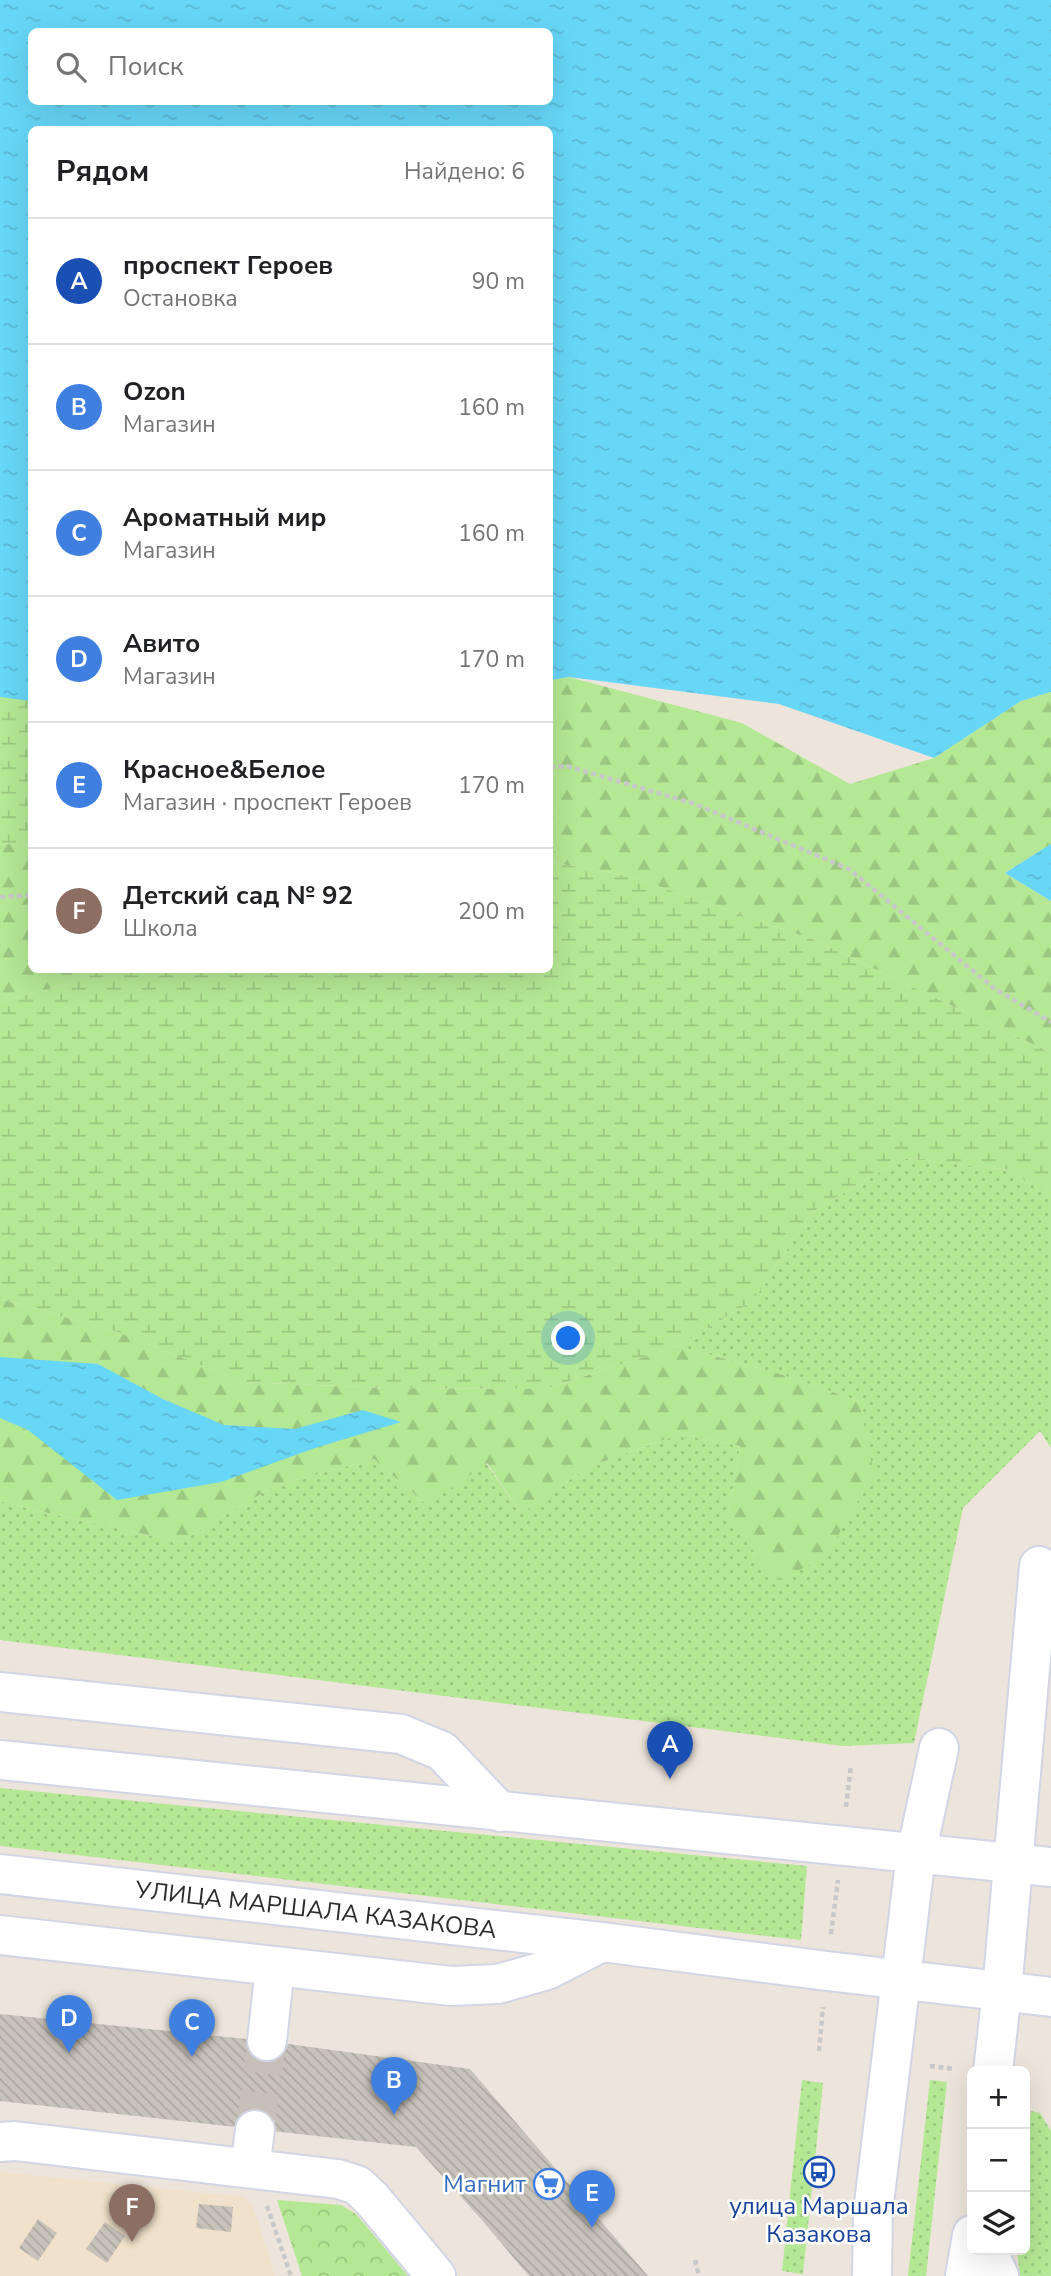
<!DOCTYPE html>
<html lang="ru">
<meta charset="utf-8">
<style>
body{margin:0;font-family:"Nunito Sans",sans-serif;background:#f6f6f6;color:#202124}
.controls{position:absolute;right:21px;bottom:21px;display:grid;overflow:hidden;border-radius:10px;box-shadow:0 7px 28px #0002}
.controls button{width:63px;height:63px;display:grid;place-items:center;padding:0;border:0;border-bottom:2px solid #e0e0e0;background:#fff;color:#202124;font:35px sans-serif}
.you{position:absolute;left:569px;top:1339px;width:24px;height:24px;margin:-18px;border:5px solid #fff;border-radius:50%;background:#1a73e8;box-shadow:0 0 0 10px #1a73e833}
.badge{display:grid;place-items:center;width:46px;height:46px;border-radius:50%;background:#111827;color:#fff;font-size:23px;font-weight:700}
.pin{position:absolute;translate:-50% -58px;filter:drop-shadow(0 2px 4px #0008)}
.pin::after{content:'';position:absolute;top:37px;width:24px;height:21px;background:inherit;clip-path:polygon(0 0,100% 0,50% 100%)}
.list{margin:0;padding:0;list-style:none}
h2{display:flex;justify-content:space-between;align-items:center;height:91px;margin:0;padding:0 28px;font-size:30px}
h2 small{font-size:23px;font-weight:400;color:#757577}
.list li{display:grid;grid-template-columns:46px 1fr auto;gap:21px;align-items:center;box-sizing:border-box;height:126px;padding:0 28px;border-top:2px solid #e0e0e0}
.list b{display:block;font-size:26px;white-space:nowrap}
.list p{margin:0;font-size:23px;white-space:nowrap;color:#757577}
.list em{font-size:23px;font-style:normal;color:#757577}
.icon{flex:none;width:38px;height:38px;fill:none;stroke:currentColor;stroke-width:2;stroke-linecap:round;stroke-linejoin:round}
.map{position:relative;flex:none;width:1051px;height:2276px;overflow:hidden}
.search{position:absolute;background:#fff;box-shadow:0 7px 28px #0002;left:28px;top:28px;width:525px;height:77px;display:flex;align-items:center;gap:18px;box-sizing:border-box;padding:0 24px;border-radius:10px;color:#757577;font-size:26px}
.panel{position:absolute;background:#fff;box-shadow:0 7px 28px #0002;left:28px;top:126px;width:525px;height:847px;border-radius:10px}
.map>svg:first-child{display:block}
.education{fill:#f0e2ca}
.grass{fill:url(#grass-dots)}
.forest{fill:url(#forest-firs)}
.wetland{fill:url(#wetland-marsh)}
.park{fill:url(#park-crowns)}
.water{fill:url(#water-ripples);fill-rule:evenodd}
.building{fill:url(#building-back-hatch)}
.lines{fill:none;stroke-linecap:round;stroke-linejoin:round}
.minor-tunnel{stroke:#c6c0b8;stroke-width:38;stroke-dasharray:38 19;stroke-linecap:butt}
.minor-casing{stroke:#d1d5e4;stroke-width:42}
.path{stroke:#c8c8c8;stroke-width:4.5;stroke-dasharray:5 3.5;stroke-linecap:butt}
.minor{stroke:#fff;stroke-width:38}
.labels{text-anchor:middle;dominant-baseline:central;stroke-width:5;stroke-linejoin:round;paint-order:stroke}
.street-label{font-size:24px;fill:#2a2a2a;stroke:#fff}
.shop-label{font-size:24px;fill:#366cbe;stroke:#fff;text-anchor:end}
.transit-label{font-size:24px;fill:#164399;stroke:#fff}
</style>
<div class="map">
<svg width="1051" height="2276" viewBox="0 0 1051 2276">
<defs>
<pattern id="grass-dots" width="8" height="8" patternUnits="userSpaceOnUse" patternTransform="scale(1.75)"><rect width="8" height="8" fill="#b4e894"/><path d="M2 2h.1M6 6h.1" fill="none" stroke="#9bc780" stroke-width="1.8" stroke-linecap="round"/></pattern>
<pattern id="forest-firs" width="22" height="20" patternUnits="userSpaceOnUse" patternTransform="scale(1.75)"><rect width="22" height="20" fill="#b4e894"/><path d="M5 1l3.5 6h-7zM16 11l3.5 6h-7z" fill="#9bc780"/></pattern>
<pattern id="wetland-marsh" width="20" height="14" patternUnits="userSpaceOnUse" patternTransform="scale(1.75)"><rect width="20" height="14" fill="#b4e894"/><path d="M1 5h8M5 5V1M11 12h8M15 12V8" fill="none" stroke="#9bc780"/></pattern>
<pattern id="park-crowns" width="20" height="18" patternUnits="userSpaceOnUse" patternTransform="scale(1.75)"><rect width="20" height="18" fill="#b4e894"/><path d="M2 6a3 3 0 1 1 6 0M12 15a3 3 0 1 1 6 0" fill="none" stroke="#9bc780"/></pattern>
<pattern id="water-ripples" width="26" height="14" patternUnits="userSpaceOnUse" patternTransform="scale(1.75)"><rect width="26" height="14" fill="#67d6f7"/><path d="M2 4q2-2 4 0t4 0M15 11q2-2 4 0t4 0" fill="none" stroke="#5ab8d4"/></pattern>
<pattern id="building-back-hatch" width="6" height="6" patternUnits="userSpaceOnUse" patternTransform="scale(1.75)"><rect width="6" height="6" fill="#c8c3ba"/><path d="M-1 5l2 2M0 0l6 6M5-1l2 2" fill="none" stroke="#aca8a0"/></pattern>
</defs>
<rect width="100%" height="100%" fill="#ede5db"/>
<polygon class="education" points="0,2172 244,2197 253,2207 275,2276 0,2276"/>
<g class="grass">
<polygon points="903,1158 1010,1170 1051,1197 1051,1448 1040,1431 963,1508 914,1743 843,1746 0,1640 0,1501 39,1511 180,1542 274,1486 374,1459 427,1505 486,1463 521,1514 588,1467 680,1434 740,1446 728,1515 859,1401 780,1374 678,1346 753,1301 812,1212"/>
<polygon points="0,1788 807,1866 801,1940 0,1846"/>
<polygon points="802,2080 823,2083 803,2274 782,2271"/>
<polygon points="930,2080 947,2082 926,2276 908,2276"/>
<polygon points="1031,2111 1040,2113 1051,2131 1051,2276 1020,2276 1017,2250 1025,2250 1025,2168"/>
</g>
<g class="forest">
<polygon points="569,677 742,723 850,784 934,758 1021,701 1051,692 1051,844 1005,873 1051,901 1051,1053 814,940 628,876 550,862 550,680"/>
<polygon points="0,843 31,846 32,970 97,970 66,984 0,1002"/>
<polygon points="0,1299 118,1332 243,1382 388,1388 545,1389 678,1346 780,1374 859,1401 874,1474 825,1558 775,1581 728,1515 740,1446 680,1434 588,1467 521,1514 487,1463 427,1505 374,1459 274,1486 180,1542 39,1511 0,1501"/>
</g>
<g class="wetland">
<polygon points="31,605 31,846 0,843 0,611"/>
<polygon points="550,862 628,876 814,940 1051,1053 1051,1197 1010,1170 903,1158 812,1212 753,1301 678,1346 545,1389 388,1388 243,1382 118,1332 0,1299 0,1002 66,984 97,970 550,970"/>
</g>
<polygon class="park" points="277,2200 341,2205 356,2214 408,2276 302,2276"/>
<g class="water">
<path d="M0 0H1051V692L1021 701 934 758 779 704 569 677 550 680V130H32L31 701 0 697ZM32 32H550V102H32Z"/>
<polygon points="1051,844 1051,901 1005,873"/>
<polygon points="0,1357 98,1364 163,1399 224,1425 295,1429 363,1410 401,1422 315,1448 221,1482 117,1500 28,1430 0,1418"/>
</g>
<g class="building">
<polygon points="0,2014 267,2041 470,2069 648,2276 529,2276 480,2218 416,2147 0,2101"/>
<polygon points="199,2204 233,2207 231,2232 196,2228"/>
<polygon points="38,2219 57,2233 38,2261 19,2248"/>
<polygon points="105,2222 125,2236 107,2263 86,2249"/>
</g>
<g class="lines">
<polyline class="minor-tunnel" points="255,2130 267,2041"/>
<g class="minor-casing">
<g id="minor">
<polyline points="0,1692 401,1734 442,1751 500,1812"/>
<polyline points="0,1760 1051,1867"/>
<path id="s1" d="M0 1874 602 1942 827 1971 1051 1997"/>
<polyline points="0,1935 451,1986 498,1984 547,1970 602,1942"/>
<polyline points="267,2041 275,1967"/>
<polyline points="993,2071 1002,1991 1039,1566"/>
<polyline points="0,2142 15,2141 338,2179 357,2185 372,2199 436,2276"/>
<polyline points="250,2168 255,2130"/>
<polyline points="987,2250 999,2276"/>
<polyline points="872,2276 873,2212 916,1854 939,1748"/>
<polyline points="965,2276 972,2235"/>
</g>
</g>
<g class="path">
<polyline points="550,767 567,766 695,804 849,869 995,989 1051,1022"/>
<polyline points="0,897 32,895"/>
<polyline points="846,1807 851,1766"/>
<polyline points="831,1934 838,1880"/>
<polyline points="819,2051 823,2007"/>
<polyline points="930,2066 955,2069"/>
<polyline points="267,2206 291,2276"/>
<polyline points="695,2260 699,2276"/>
</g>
<use href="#minor" class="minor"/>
</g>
<defs>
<g id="bus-ring" transform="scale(1.575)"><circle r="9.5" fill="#fff" stroke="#1a4fb4" stroke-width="1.5"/><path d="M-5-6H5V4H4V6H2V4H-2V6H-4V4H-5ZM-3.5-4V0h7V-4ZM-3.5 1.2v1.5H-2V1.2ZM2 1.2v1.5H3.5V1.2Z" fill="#1a4fb4"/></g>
<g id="supermarket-ring" transform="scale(1.575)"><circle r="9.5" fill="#fff" stroke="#3f7fe0" stroke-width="1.5"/><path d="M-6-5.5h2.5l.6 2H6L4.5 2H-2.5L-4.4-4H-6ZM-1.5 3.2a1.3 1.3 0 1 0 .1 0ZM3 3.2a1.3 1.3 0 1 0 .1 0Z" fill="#3f7fe0"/></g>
</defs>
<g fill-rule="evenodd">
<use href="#bus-ring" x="819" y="2172"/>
<use href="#supermarket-ring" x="549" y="2184"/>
</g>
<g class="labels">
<g class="street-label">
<text stroke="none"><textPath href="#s1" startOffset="318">УЛИЦА МАРШАЛА КАЗАКОВА</textPath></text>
</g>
<g class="shop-label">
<text x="526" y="2184">Магнит</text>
</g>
<g class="transit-label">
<text x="819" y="2206">улица Маршала<tspan x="819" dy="28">Казакова</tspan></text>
</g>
</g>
</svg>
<div class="controls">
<button>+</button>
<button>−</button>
<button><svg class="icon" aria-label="layers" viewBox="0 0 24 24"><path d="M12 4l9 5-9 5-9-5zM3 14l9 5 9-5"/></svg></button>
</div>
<div class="you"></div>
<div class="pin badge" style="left:670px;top:1779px;background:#1a4fb4">A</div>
<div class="pin badge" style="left:394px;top:2115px;background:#3f7fe0">B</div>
<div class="pin badge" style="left:192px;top:2057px;background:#3f7fe0">C</div>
<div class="pin badge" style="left:69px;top:2053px;background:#3f7fe0">D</div>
<div class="pin badge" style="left:592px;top:2228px;background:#3f7fe0">E</div>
<div class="pin badge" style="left:132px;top:2242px;background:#8d6e63">F</div>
<div class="search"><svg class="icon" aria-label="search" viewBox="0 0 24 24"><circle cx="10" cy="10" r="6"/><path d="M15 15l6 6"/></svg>Поиск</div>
<section class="panel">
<h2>Рядом<small>Найдено: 6</small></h2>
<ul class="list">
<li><span class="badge" style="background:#1a4fb4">A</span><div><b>проспект Героев</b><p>Остановка</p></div><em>90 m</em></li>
<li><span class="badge" style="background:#3f7fe0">B</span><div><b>Ozon</b><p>Магазин</p></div><em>160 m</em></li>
<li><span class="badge" style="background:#3f7fe0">C</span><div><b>Ароматный мир</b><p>Магазин</p></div><em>160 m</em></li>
<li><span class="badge" style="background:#3f7fe0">D</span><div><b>Авито</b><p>Магазин</p></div><em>170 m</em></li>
<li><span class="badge" style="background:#3f7fe0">E</span><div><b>Красное&amp;Белое</b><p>Магазин · проспект Героев</p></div><em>170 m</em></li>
<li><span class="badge" style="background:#8d6e63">F</span><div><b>Детский сад № 92</b><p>Школа</p></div><em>200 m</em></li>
</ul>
</section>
</div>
